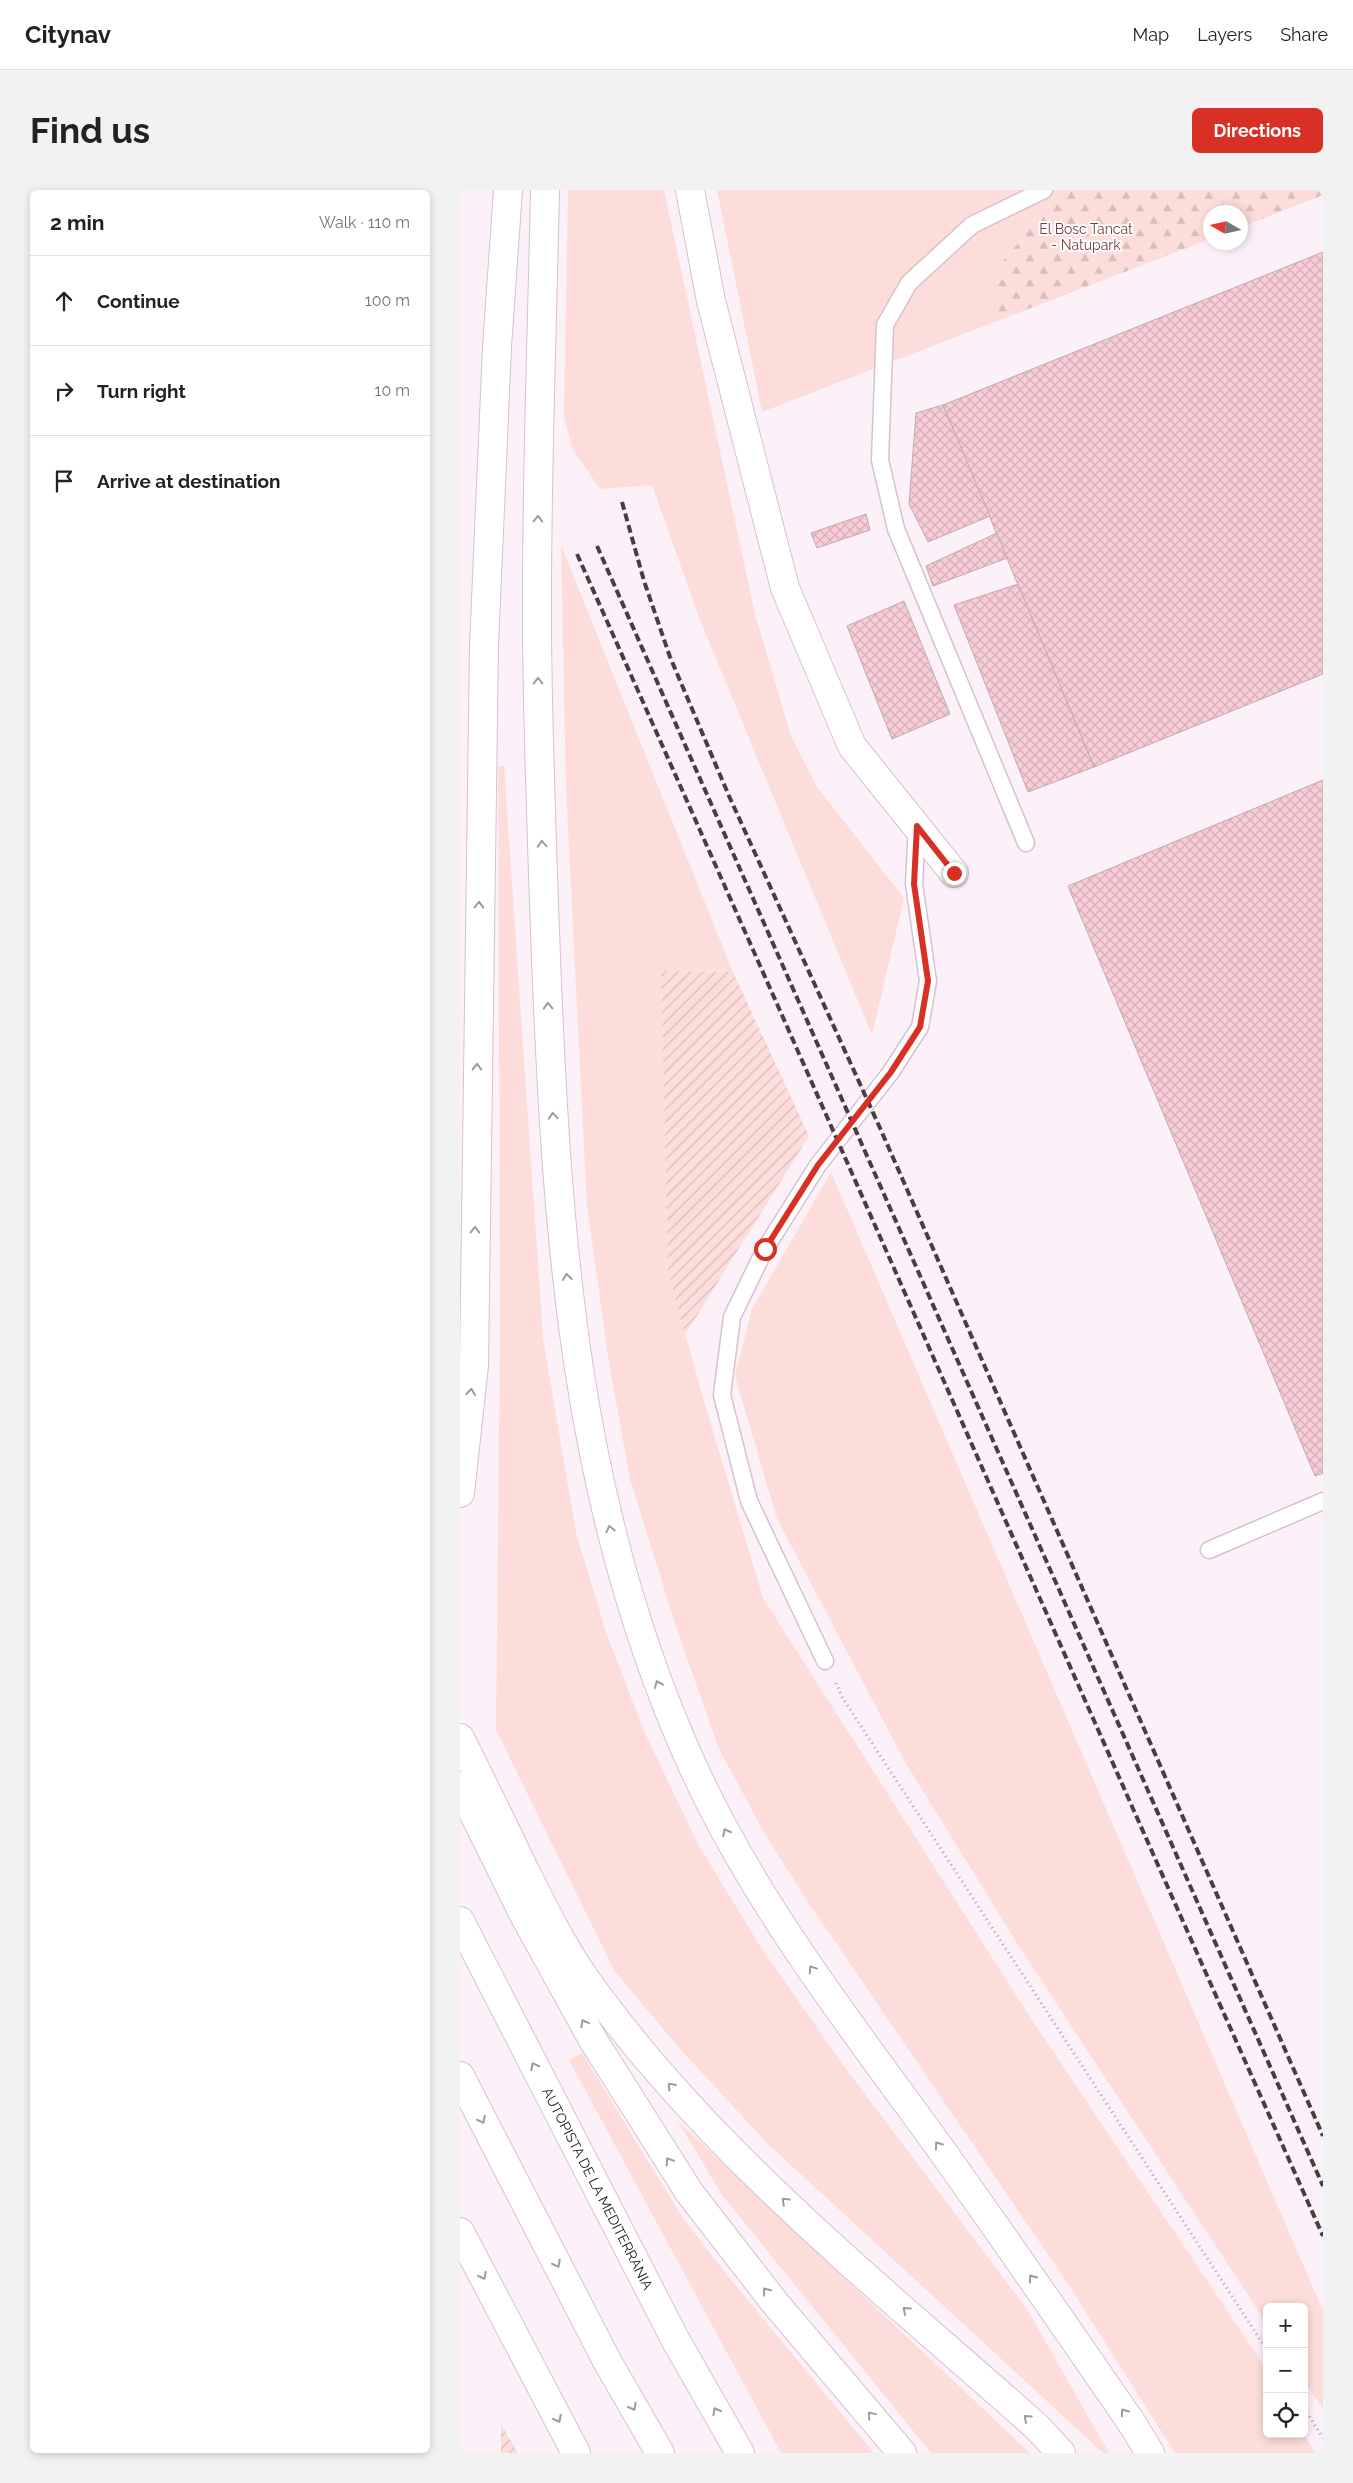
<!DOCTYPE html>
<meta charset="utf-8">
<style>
body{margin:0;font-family:Raleway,sans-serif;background:#f2f2f2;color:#222}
.controls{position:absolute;right:15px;bottom:15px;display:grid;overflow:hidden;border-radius:8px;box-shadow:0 2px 8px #0003}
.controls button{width:45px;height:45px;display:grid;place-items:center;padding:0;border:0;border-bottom:1px solid #e0e0e0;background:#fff;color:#222;font:25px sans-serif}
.compass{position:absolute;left:743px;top:15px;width:45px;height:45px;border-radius:50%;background:#fff;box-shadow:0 2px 8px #0003;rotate:279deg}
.stop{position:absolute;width:15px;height:15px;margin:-11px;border:4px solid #d93025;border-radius:50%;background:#fff}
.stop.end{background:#d93025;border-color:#fff;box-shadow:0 1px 5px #0008}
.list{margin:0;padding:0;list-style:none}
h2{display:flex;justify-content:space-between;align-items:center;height:65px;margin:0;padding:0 20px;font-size:21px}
h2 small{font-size:16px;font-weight:400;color:#767676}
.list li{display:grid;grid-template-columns:32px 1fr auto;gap:15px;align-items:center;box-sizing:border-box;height:90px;padding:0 20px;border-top:1px solid #e0e0e0}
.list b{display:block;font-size:19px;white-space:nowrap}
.list em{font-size:16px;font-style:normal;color:#767676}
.icon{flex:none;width:28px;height:28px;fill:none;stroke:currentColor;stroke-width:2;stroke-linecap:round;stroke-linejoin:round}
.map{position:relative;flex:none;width:863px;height:2263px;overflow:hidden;border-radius:8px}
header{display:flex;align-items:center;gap:30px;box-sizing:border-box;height:70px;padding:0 25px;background:#fff;border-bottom:1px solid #e0e0e0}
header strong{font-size:24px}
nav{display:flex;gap:28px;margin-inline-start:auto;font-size:18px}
.intro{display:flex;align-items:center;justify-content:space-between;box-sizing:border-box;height:120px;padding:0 30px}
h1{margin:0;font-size:35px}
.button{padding:12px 22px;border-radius:8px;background:#d93025;color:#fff;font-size:18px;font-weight:700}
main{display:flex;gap:30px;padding:0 30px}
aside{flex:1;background:#fff;border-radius:8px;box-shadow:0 2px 8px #0003}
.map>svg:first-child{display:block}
.grass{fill:#fdddda}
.forest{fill:url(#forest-firs)}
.garden{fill:url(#garden-furrows)}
.building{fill:url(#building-cross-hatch);stroke:#c1aab0}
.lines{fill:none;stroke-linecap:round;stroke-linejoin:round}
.lane-casing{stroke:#d5c2ce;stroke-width:19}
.street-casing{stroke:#d5c2ce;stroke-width:30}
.highway-casing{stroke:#d5c2ce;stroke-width:30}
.path{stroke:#a99fa6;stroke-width:3;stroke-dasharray:1 4;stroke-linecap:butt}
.lane{stroke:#fff;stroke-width:16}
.street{stroke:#fff;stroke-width:28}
.highway{stroke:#fff;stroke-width:28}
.rail{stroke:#463e43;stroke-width:4;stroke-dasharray:8 4;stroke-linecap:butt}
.oneway{stroke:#9e9b9d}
.route{stroke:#d93025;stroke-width:6}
.labels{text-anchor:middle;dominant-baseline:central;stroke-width:4;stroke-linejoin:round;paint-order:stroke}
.park-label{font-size:14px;fill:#783e3d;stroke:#fff}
.street-label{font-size:14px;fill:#272025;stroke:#fff}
</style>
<header>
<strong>Citynav</strong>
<nav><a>Map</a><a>Layers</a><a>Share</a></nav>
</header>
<div class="intro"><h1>Find us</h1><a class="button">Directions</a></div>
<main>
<aside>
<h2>2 min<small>Walk · 110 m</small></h2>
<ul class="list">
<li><svg class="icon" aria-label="ahead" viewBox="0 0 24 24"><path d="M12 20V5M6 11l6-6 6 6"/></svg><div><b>Continue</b></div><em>100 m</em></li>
<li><svg class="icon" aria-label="right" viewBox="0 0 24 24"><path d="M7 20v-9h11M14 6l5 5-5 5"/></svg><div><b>Turn right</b></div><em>10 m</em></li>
<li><svg class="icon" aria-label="arrive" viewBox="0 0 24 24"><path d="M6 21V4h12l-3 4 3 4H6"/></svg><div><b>Arrive at destination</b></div></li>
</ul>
</aside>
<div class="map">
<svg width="863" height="2263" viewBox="0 0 863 2263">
<defs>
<pattern id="forest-firs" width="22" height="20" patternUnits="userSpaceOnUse" patternTransform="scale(1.25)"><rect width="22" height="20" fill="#fdddda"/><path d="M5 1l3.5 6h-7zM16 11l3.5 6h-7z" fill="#d9bdbb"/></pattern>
<pattern id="garden-furrows" width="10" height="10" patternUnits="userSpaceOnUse" patternTransform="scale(1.25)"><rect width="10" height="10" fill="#fdddda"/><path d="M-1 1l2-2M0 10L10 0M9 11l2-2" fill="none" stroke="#d9bdbb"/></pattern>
<pattern id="building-cross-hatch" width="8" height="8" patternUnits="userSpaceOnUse" patternTransform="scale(1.25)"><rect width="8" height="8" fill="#f7ccd7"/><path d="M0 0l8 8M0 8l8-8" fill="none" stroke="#d4afb8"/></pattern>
</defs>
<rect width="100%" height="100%" fill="#fdf1f9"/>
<g class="grass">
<polygon points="108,0 204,0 295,424 331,546 357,597 444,708 412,845 240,430 192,295 140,299 112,258 104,226"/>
<polygon points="257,0 602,0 529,88 540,130 302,222"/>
<polygon points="101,355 273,782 201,781 208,1081 243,1208 303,1408 570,1827 805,2177 807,2181 807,2244 844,2244 855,2263 715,2263 608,2094 346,1709 305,1644 259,1559 216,1437 170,1289 149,1173 127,1016 106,599"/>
<polygon points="38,576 44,576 83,1148 116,1343 147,1445 184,1541 238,1654 300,1756 386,1879 567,2119 649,2263 643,2263 308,1954 222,1861 155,1782 36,1540 40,1136"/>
<polygon points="371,982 863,2121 863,2219 844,2191 844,2117 807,2117 807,2134 560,1758 445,1572 317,1329 275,1186 292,1119"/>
<polygon points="122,1863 221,2025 263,2080 414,2263 321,2263 109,1870"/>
<polygon points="217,1930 570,2263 471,2263 262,2005"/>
</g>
<polygon class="forest" points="602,0 863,0 863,5 781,37 781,22 751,22 750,49 540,130 529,88"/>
<g class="garden">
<polygon points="201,781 273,782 349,946 225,1145 208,1081"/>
<polygon points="41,2234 58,2263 41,2263"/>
</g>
<g class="building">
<polygon points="863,62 863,484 634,577 483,215"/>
<polygon points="483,215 530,326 468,352 449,314 456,223"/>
<polygon points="406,324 410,340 357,358 351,343"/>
<polygon points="537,343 547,368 473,396 466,376"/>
<polygon points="558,394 634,577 568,602 494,415"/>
<polygon points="444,411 490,524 432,549 387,436"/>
<polygon points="863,590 863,1283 855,1286 608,696"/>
</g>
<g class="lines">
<g class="lane-casing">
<g id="lane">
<polyline points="566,653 436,339 420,270 425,135 449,93 512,35 584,0"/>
<polyline points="749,1360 863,1311"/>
<polyline points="365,1471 289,1311 262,1205 272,1127 305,1059 358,975 431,882 460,837 468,791 454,694 457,636"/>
</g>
</g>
<g class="street-casing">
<polyline id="street" points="230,0 251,111 325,398 392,556 494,683"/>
</g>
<g class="highway-casing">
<g id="highway">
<path d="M85 0C82 148 76 296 77 444 78 552 82 660 86 768 97 1049 115 1318 233 1577 293 1708 382 1824 467 1940 537 2037 605 2136 673 2235L690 2263"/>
<polyline points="0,1303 14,1175 24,456 37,157 48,0"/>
<path d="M0 1548C21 1590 42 1632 62 1675 81 1713 100 1752 124 1787 245 1959 421 2098 577 2237L601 2263"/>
<polyline points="0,1596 65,1727 133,1850 229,2002 315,2113 442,2263"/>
<path id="s1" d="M0 1731 215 2149 280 2263"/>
<polyline points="0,1886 147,2171 200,2263"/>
<polyline points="0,2042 116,2263"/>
</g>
</g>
<g class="path">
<polyline points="376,1493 382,1507 807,2160"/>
<polyline points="844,2218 863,2248"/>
</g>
<use href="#lane" class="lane"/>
<use href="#street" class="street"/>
<use href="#highway" class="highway"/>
<g class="rail">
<polyline points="162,312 184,391 210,467 269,606 420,938 863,1946"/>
<polyline points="137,356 863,1996"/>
<path d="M117 364C367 924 613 1486 863 2046"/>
</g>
</g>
<defs><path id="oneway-chevron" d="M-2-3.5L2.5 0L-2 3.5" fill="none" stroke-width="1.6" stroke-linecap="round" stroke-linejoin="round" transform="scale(1.25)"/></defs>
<g class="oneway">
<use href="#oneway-chevron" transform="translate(78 329) rotate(-89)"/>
<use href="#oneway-chevron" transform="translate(78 491) rotate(-91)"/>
<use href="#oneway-chevron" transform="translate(82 654) rotate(-92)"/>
<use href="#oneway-chevron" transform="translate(19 715) rotate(-89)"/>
<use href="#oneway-chevron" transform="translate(88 816) rotate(-92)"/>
<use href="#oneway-chevron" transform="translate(17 877) rotate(-89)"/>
<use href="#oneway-chevron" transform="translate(93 926) rotate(-94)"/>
<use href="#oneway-chevron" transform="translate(15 1040) rotate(-89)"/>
<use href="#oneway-chevron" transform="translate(107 1087) rotate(-96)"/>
<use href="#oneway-chevron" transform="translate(11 1202) rotate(-84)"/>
<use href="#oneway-chevron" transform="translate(150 1339) rotate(-103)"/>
<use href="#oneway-chevron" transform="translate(198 1494) rotate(-113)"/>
<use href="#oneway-chevron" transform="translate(266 1642) rotate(-117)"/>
<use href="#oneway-chevron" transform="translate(352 1779) rotate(-124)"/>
<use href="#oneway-chevron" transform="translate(124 1833) rotate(-119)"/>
<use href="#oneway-chevron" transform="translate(74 1876) rotate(-117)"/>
<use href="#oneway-chevron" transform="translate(211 1896) rotate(-131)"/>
<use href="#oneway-chevron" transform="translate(22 1930) rotate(63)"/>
<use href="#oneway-chevron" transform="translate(478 1955) rotate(-126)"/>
<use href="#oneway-chevron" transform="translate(209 1971) rotate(-123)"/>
<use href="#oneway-chevron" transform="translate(325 2011) rotate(-136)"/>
<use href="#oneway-chevron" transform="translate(97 2074) rotate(63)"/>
<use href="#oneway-chevron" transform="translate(23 2086) rotate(62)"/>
<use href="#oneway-chevron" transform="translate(572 2088) rotate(-125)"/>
<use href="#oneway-chevron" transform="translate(306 2101) rotate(-128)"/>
<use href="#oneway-chevron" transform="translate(446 2120) rotate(-138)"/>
<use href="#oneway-chevron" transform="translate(173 2217) rotate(60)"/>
<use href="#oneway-chevron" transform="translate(256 2221) rotate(-120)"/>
<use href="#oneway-chevron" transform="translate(664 2222) rotate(-125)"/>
<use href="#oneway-chevron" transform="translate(411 2225) rotate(-130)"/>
<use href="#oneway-chevron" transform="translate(567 2228) rotate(-138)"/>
<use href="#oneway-chevron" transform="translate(98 2229) rotate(62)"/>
</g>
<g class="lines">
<polyline class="route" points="305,1059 358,975 431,882 460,837 468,791 454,694 457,636 494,683"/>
</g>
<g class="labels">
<g class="park-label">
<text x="626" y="39">El Bosc Tancat<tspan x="626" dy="16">- Natupark</tspan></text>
</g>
<g class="street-label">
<text stroke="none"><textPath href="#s1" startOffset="301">AUTOPISTA DE LA MEDITERRÀNIA</textPath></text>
</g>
</g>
</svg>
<div class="controls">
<button>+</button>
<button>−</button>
<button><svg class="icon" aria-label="locate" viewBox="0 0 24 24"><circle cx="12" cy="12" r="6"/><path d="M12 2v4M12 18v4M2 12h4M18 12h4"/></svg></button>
</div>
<svg class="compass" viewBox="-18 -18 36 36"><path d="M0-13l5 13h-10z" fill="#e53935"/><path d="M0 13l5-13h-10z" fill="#767676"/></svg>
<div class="stop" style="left:305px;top:1059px"></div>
<div class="stop end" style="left:494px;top:683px"></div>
</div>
</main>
